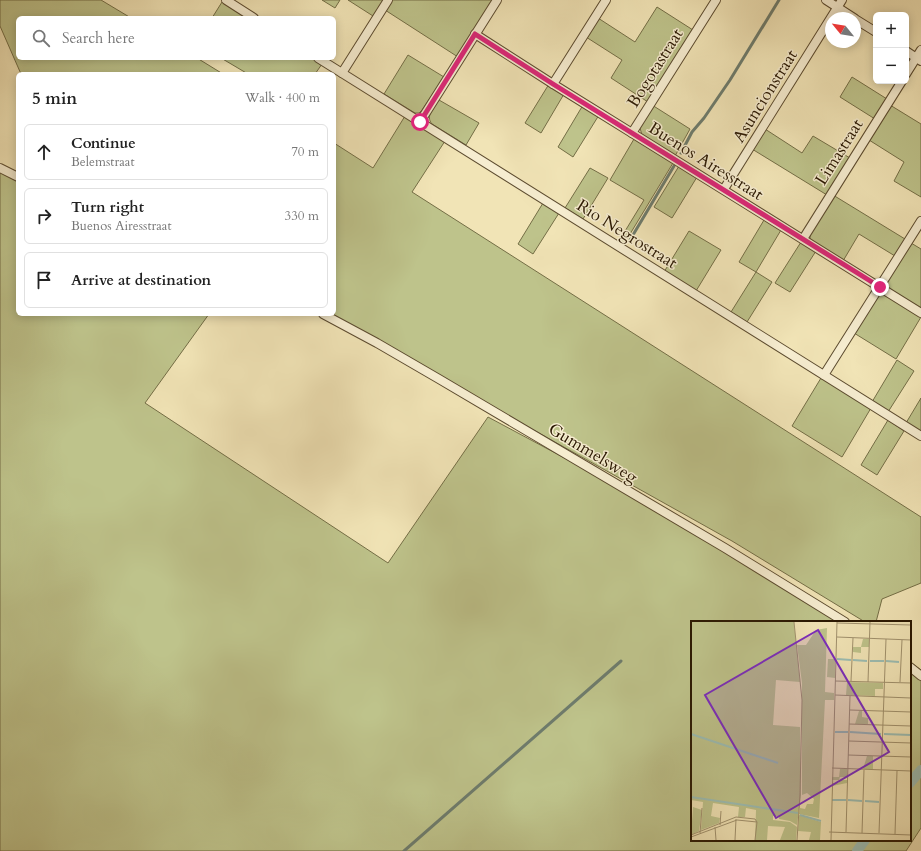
<!DOCTYPE html>
<meta charset="utf-8">
<style>
body{margin:0;font-family:Cardo,serif;background:#f6f6f6;color:#222}
.controls{position:absolute;right:12px;top:12px;display:grid;overflow:hidden;border-radius:6px;box-shadow:0 2px 10px #0003}
.controls button{width:36px;height:36px;display:grid;place-items:center;padding:0;border:0;border-bottom:1px solid #e0e0e0;background:#fff;color:#222;font:20px sans-serif}
.compass{position:absolute;left:825px;top:12px;width:36px;height:36px;border-radius:50%;background:#fff;box-shadow:0 2px 10px #0003;rotate:300deg}
.stop{position:absolute;width:12px;height:12px;margin:-9px;border:3px solid #db2777;border-radius:50%;background:#fff}
.stop.end{background:#db2777;border-color:#fff;box-shadow:0 1px 4px #0008}
.list{margin:0;padding:0;list-style:none}
h2{display:flex;justify-content:space-between;align-items:center;height:52px;margin:0;padding:0 16px;font-size:17px}
h2 small{font-size:13px;font-weight:400;color:#767676}
.list li{display:grid;grid-template-columns:26px 1fr auto;gap:12px;align-items:center;box-sizing:border-box;height:56px;margin:0 8px 8px;padding:0 8px;border:1px solid #e0e0e0;border-radius:6px}
.list b{display:block;font-size:15px;white-space:nowrap}
.list p{margin:0;font-size:13px;white-space:nowrap;color:#767676}
.list em{font-size:13px;font-style:normal;color:#767676}
.icon{flex:none;width:22px;height:22px;fill:none;stroke:currentColor;stroke-width:2;stroke-linecap:round;stroke-linejoin:round}
.map{position:relative;flex:none;width:921px;height:851px;overflow:hidden}
.search{position:absolute;background:#fff;box-shadow:0 2px 10px #0003;left:16px;top:16px;width:320px;height:44px;display:flex;align-items:center;gap:10px;box-sizing:border-box;padding:0 14px;border-radius:6px;color:#767676;font-size:15px}
.panel{position:absolute;background:#fff;box-shadow:0 2px 10px #0003;left:16px;top:72px;width:320px;height:244px;border-radius:6px}
.map>svg:first-child{display:block}
.green{fill:#bec38b;stroke:#746e46}
.lines{fill:none;stroke-linecap:round;stroke-linejoin:round}
.stream{stroke:#6e7c6d;stroke-width:3}
.canal{stroke:#9cbeb4;stroke-width:10}
.street-casing{stroke:#5c4b2f;stroke-width:10}
.street{stroke:#f6edd0;stroke-width:8}
.route{stroke:#db2777;stroke-width:5}
.labels{text-anchor:middle;dominant-baseline:central;stroke-width:3;stroke-linejoin:round;paint-order:stroke}
.street-label{font-size:17px;fill:#2a1802;stroke:#f6edd0}
.inset-river{fill:none;stroke:#9cbeb4;stroke-width:2}
.inset-road{fill:none;stroke:#a1926e;stroke-width:1}
.view{fill:#7b2cbf;fill-opacity:0.15;stroke:#7b2cbf;stroke-width:2}
.inset-edge{fill:none;stroke:#2a1802;stroke-width:2}
</style>
<div class="map">
<svg width="921" height="851" viewBox="0 0 921 851">
<rect width="100%" height="100%" fill="#f1e4b6"/>
<filter id="stains"><feTurbulence type="fractalNoise" baseFrequency=".005" numOctaves="4"/><feColorMatrix values="0 0 0 0 .2 0 0 0 0 .09 0 0 0 0 .02 0 0 0 .5 -.17"/></filter>
<radialGradient id="worn" r=".72"><stop offset=".6" stop-color="#630" stop-opacity="0"/><stop offset="1" stop-color="#630" stop-opacity=".3"/></radialGradient>
<g class="green">
<polygon points="0,0 101,0 131,18 18,18 18,58 197,58 223,74 21,74 0,26"/>
<polygon points="322,0 340,0 335,8"/>
<polygon points="348,0 384,0 373,16"/>
<polygon points="391,0 493,0 458,57 385,10"/>
<polygon points="222,2 248,18 212,18"/>
<polygon points="657,7 693,30 648,102 611,78 622,60 586,37 598,18 635,42"/>
<polygon points="408,55 444,77 422,110 419,113 415,113 384,94"/>
<polygon points="221,58 312,58 322,64 315,74 248,74"/>
<polygon points="852,77 887,99 875,119 840,97"/>
<polygon points="549,84 564,94 541,133 525,123"/>
<path d="M439 100 479 123 466 145 432 124C425 116 434 107 439 100Z"/>
<polygon points="583,105 599,115 573,157 558,147"/>
<polygon points="652,105 690,129 675,156 642,135 640,128"/>
<polygon points="890,105 921,124 921,197 894,181 904,162 869,140"/>
<polygon points="405,116 445,141 412,192 921,517 921,583 882,599 876,622 865,622 732,541 494,408 331,314 334,314 334,143 373,168"/>
<polygon points="765,129 802,153 813,136 850,158 827,195 752,149"/>
<polygon points="634,139 673,163 624,244 619,241 644,200 610,180"/>
<polygon points="679,166 697,177 672,218 654,207"/>
<polygon points="590,168 608,178 583,219 565,208"/>
<polygon points="0,171 18,181 18,314 209,314 145,403 388,563 488,417 729,546 852,622 692,622 692,840 910,840 910,662 921,670 921,828 906,851 0,851"/>
<polygon points="833,195 905,239 895,256 859,234 843,261 812,243 810,238 810,234"/>
<polygon points="543,203 559,213 533,254 518,244"/>
<polygon points="764,220 781,230 756,272 772,282 747,322 731,312 756,272 739,262"/>
<polygon points="689,231 721,250 696,291 664,272"/>
<polygon points="801,242 816,251 790,292 775,283"/>
<path d="M911 243 921 249V310L888 289C887 286 887 283 888 280Z"/>
<polygon points="879,293 884,293 921,317 896,359 854,333"/>
<polygon points="897,360 914,371 888,412 872,402"/>
<polygon points="821,378 871,408 842,457 792,426"/>
<polygon points="921,398 921,432 906,423"/>
<polygon points="888,420 904,431 877,475 861,465"/>
</g>
<g class="lines">
<g class="stream">
<polyline points="681,153 692,132 704,118 730,80 779,0"/>
<polyline points="630,240 674,166"/>
<polyline points="404,851 621,661"/>
</g>
<g class="canal">
<polyline points="910,783 921,770"/>
<polyline points="857,851 865,840"/>
</g>
<g class="street-casing">
<g id="street">
<polyline points="226,0 254,18"/>
<polyline points="826,0 854,18"/>
<polyline points="855,19 876,32"/>
<polyline points="475,34 553,84 632,133 921,313"/>
<polyline points="906,51 921,61"/>
<polyline points="318,58 921,436"/>
<polyline points="342,73 388,0"/>
<polyline points="906,74 921,50"/>
<polyline points="553,84 606,0"/>
<polyline points="420,122 497,0"/>
<polyline points="632,133 716,0"/>
<polyline points="0,168 18,177"/>
<polyline points="724,189 842,0"/>
<polyline points="803,239 902,81"/>
<polyline points="323,314 377,343 439,379 725,548 845,622"/>
<polyline points="824,375 921,221"/>
<polyline points="910,667 921,676"/>
</g>
</g>
<use href="#street" class="street"/>
</g>
<g class="lines">
<polyline class="route" points="420,122 475,34 553,84 880,287"/>
</g>
<g class="labels">
<g class="street-label">
<text transform="translate(655 68) rotate(-58)">Bogotastraat</text>
<text transform="translate(765 96) rotate(-58)">Asuncionstraat</text>
<text transform="translate(839 152) rotate(-58)">Limastraat</text>
<text transform="translate(706 161) rotate(32)">Buenos Airesstraat</text>
<text transform="translate(627 234) rotate(32)">Rio Negrostraat</text>
<text transform="translate(593 453) rotate(31)">Gummelsweg</text>
</g>
</g>
<g transform="translate(691 621)">
<rect width="220" height="220" fill="#f1e4b6"/>
<path d="M0 1H103L109 61 85 59 82 104 109 106 110 174 106 204 99 200 88 198V195H82V199L99 201 106 206 105 219H89L94 206 77 205 76 219H64L65 189 55 187 54 196H47L48 186 22 182 20 195 29 197 28 202 10 209 12 181 0 179ZM136 7 134 71 143 72V79H134L128 197 108 193 109 187 114 188 116 183H122L123 178 116 172 111 174V62L106 24H115L125 9ZM172 18H178V26H170V32L162 31V26H170ZM137 38H144V57L136 56ZM156 61 192 62V68H184V75L155 74ZM168 90H171V96L177 97V103H164ZM176 135H182V148H172ZM149 148H156V156H149L148 159H156V162L141 165V162H148V159H141V156H148ZM2 186 11 189 8 210 0 214ZM108 194 130 201 129 219H118L120 211 107 210Z" fill="#bec38b"/>
<path class="inset-river" d="M146 38 160 39M162 39 176 40M179 40H193M195 40 208 41M144 111H157M159 111 190 113M0 113 87 142M193 113 220 114M0 176 107 192M141 179H155M157 179 171 180M174 180 188 181M109 194 130 200"/>
<path class="inset-road" d="M103 1 111 79 109 174 106 219M146 2 220 4M146 16 220 19M144 60 220 62M160 60 162 17M177 61 179 1M209 61 211 19M144 74 220 77M159 89 220 91M158 103 220 105M158 120 220 122M157 134 220 136M141 147 220 150M29 204 30 190M24 206 25 219M138 211 220 214M155 211 159 75M9 212 11 187M171 212 173 149M188 212 195 18M204 213 206 150M0 214 45 196 64 198 66 201M0 216 46 199 66 201M44 219 45 198M64 219 66 201M140 219 146 1"/>
<path class="view" d="M127 9 198 131 85 197 14 74Z"/>
<rect width="220" height="220" class="inset-edge"/>
</g>
<rect width="100%" height="100%" filter="url(#stains)"/>
<rect width="100%" height="100%" fill="url(#worn)"/>
</svg>
<div class="controls">
<button>+</button>
<button>−</button>
</div>
<svg class="compass" viewBox="-18 -18 36 36"><path d="M0-13l5 13h-10z" fill="#e53935"/><path d="M0 13l5-13h-10z" fill="#767676"/></svg>
<div class="stop" style="left:420px;top:122px"></div>
<div class="stop end" style="left:880px;top:287px"></div>
<div class="search"><svg class="icon" aria-label="search" viewBox="0 0 24 24"><circle cx="10" cy="10" r="6"/><path d="M15 15l6 6"/></svg>Search here</div>
<section class="panel">
<h2>5 min<small>Walk · 400 m</small></h2>
<ul class="list">
<li><svg class="icon" aria-label="ahead" viewBox="0 0 24 24"><path d="M12 20V5M6 11l6-6 6 6"/></svg><div><b>Continue</b><p>Belemstraat</p></div><em>70 m</em></li>
<li><svg class="icon" aria-label="right" viewBox="0 0 24 24"><path d="M7 20v-9h11M14 6l5 5-5 5"/></svg><div><b>Turn right</b><p>Buenos Airesstraat</p></div><em>330 m</em></li>
<li><svg class="icon" aria-label="arrive" viewBox="0 0 24 24"><path d="M6 21V4h12l-3 4 3 4H6"/></svg><div><b>Arrive at destination</b></div></li>
</ul>
</section>
</div>
